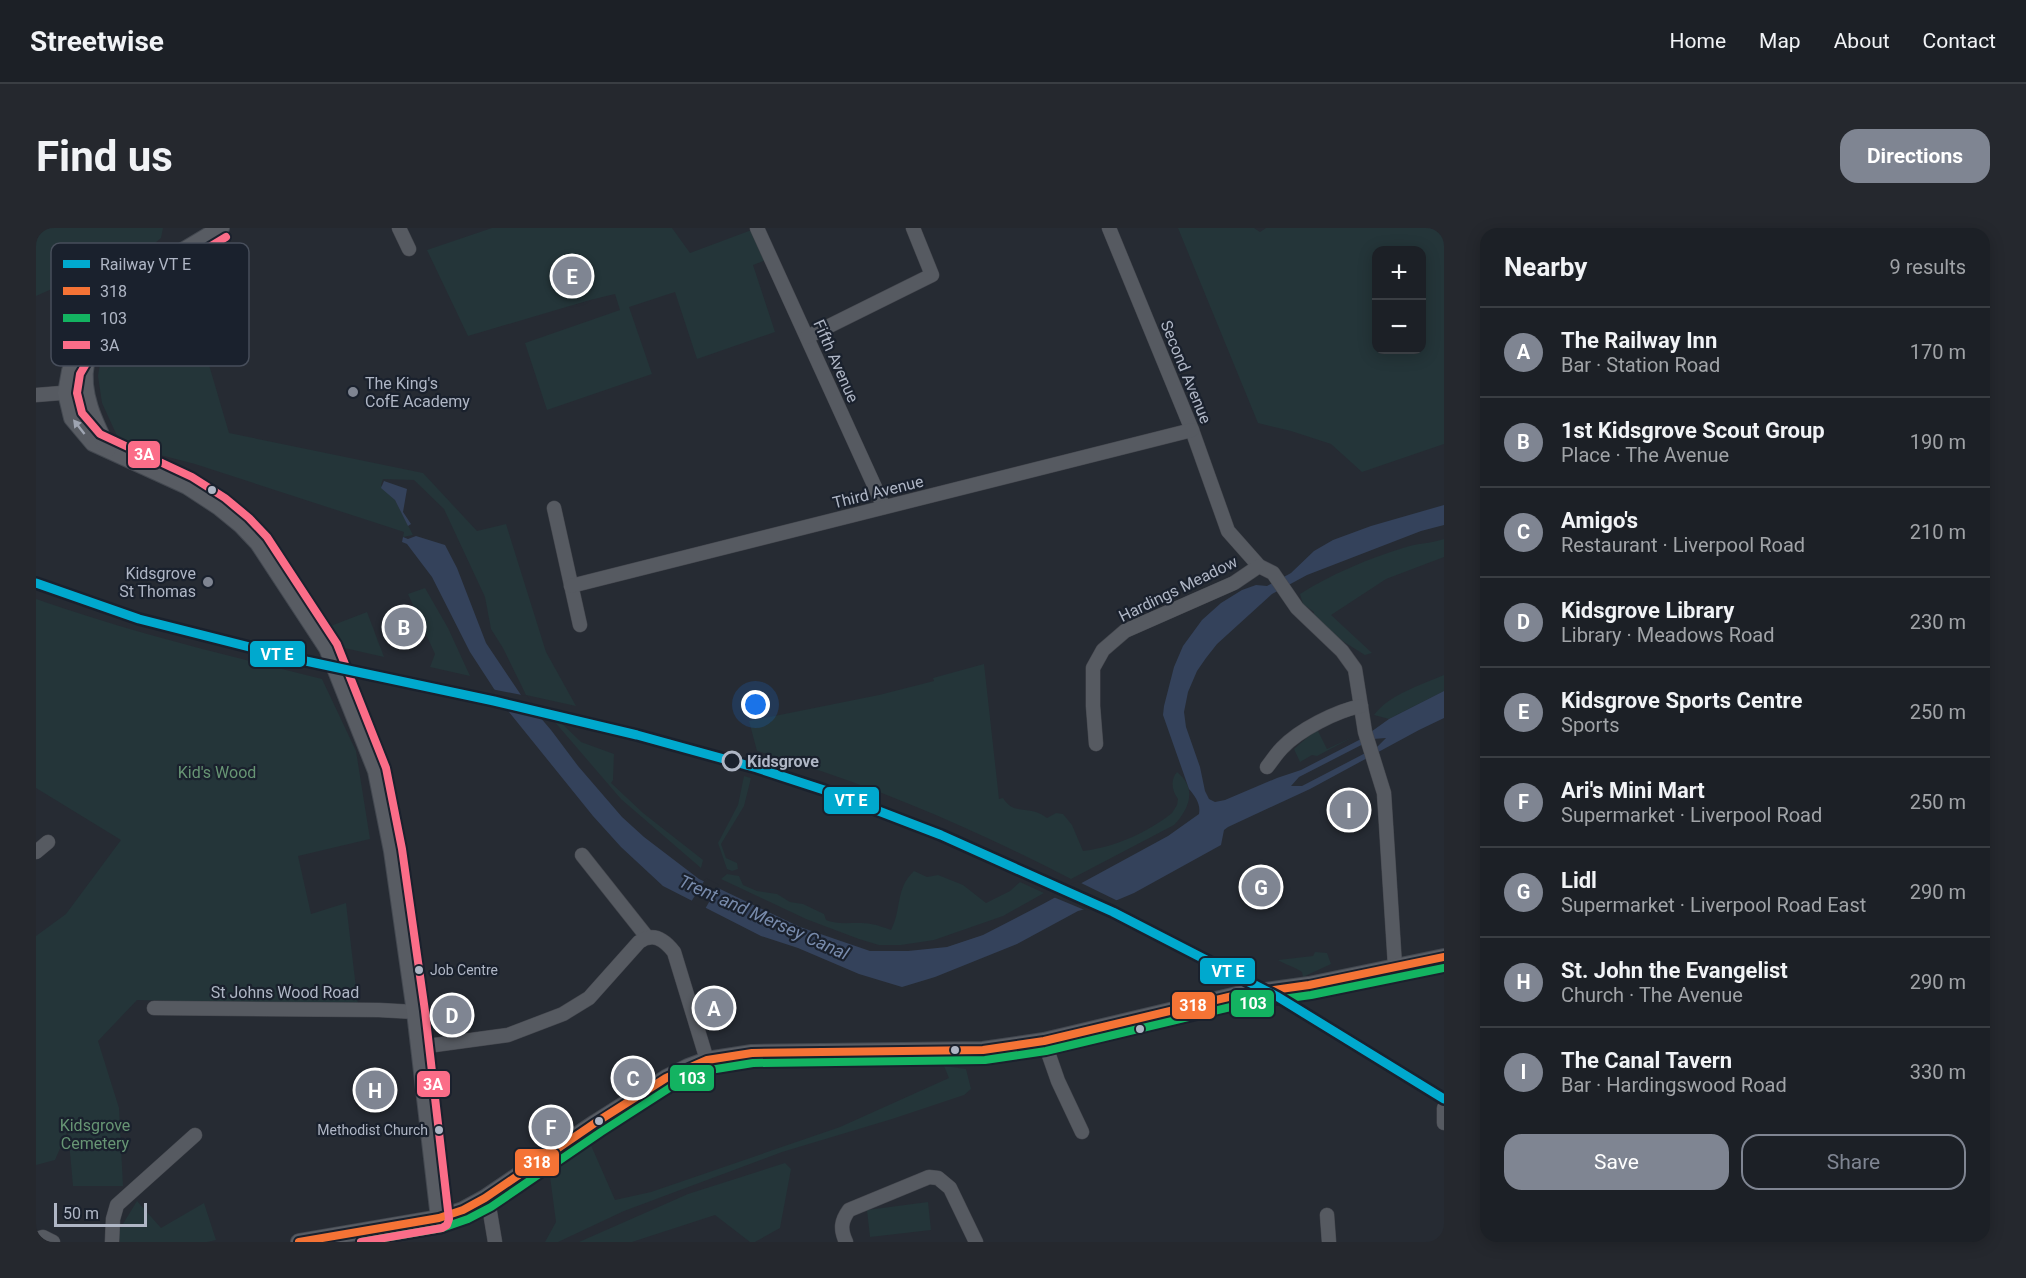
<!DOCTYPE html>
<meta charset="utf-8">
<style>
body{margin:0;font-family:Roboto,sans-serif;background:#25282e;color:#f1f3f6}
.controls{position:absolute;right:18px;top:18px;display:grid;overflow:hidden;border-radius:12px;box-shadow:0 3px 15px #0003}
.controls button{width:54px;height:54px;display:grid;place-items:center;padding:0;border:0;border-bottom:2px solid #3a3e43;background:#1c2026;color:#f1f3f6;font:30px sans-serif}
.scale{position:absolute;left:18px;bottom:15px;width:93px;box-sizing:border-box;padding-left:6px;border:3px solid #afb6c5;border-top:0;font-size:16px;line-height:21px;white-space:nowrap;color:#afb6c5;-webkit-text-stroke:4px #1a212d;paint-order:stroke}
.you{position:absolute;left:720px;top:477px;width:21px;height:21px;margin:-15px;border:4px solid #fff;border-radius:50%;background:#1a73e8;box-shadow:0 0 0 9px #1a73e833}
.badge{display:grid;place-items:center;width:39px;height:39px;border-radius:50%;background:#7f8592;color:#fff;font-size:20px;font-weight:700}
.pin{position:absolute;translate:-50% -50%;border:3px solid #fff;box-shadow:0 2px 6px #0006}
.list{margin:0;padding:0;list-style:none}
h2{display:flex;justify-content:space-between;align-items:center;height:78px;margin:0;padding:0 24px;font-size:26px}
h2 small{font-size:20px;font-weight:400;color:#a0a3a7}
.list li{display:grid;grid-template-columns:39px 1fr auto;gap:18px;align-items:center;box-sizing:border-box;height:90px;padding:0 24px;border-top:2px solid #3a3e43}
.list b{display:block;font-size:22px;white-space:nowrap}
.list p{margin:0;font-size:20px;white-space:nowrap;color:#a0a3a7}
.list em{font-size:20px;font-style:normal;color:#a0a3a7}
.actions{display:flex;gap:12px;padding:18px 24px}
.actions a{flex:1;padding:14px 0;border:2px solid #7f8592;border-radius:18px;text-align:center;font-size:21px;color:#7f8592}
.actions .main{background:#7f8592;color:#fff}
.map{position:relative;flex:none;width:1408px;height:1014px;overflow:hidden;border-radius:18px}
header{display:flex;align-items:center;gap:36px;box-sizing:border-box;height:84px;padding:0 30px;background:#1c2026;border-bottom:2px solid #3a3e43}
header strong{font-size:28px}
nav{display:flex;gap:33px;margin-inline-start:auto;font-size:21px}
.intro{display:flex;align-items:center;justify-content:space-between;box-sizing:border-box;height:144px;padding:0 36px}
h1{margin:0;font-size:42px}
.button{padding:15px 27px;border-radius:18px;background:#7f8592;color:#fff;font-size:21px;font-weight:700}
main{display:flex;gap:36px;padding:0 36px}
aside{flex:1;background:#1c2026;border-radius:18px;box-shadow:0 3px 15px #0003}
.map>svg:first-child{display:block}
.green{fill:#243539;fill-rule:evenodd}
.water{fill:#34425b;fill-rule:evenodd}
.pier{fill:#262b33}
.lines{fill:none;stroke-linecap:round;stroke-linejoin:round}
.minor-casing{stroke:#44474e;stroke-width:15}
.major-casing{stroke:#434850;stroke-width:18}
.minor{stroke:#565a61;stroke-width:14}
.major{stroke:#585c63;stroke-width:16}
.bus-1-casing{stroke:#1a212d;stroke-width:12}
.bus-2-casing{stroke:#1a212d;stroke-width:12}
.bus-3-casing{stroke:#1a212d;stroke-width:12}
.bus-1{stroke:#f57335;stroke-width:8}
.bus-2{stroke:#13b361;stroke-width:8}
.bus-3{stroke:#fb6d88;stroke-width:8}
.rail-1-casing{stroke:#1a212d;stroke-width:14}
.rail-1{stroke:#00a9ce;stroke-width:9}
.oneway{fill:#9ea4b1}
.poi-dot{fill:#7f8592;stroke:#1a212d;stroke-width:2}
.bus-dot{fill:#afb6c5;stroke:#1a212d;stroke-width:2}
.stop-dot{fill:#1a212d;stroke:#afb6c5;stroke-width:3}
.labels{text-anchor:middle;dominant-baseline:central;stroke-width:4.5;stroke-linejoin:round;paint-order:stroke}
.bus-label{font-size:14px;fill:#afb6c5;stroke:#1a212d;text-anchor:start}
.street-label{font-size:16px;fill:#afb6c5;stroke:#1a212d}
.poi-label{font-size:16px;fill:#afb6c5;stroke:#1a212d;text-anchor:start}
.stop-label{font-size:16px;font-weight:bold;fill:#afb6c5;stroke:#1a212d;text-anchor:start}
.park-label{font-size:16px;fill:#679574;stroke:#1a212d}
.water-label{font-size:18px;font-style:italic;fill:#788bac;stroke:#1a212d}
.key{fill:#1a212d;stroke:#474e5b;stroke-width:1.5}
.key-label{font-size:16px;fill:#afb6c5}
.line-badge{stroke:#1a212d;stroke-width:2}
.badge-label{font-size:16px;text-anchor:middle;font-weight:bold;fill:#fff}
</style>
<header>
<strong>Streetwise</strong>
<nav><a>Home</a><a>Map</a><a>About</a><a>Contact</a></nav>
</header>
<div class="intro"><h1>Find us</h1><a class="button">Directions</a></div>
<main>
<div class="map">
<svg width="1408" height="1014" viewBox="0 0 1408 1014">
<rect width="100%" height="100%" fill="#262b33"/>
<g class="green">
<polygon points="0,0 127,0 125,10 55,71 27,56 0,68"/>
<polygon points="456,0 636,0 654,25 721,0 735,30 717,37 739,104 661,131 639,64 593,79 616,146 511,182 489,115 584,82 579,66 554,72 432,108 391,22"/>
<path d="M1142 0H1218L1224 4 1230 0H1408V216L1326 244 1295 216 1255 203 1222 195ZM1340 22H1386V122H1340Z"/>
<polygon points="117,51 161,96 193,205 387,245 441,303 470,296 510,424 540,478 490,467 467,420 455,401 449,369 408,281 378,252 347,251 345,257 359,272 377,307 367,309 368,304 159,236 105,222 82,210 66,175 62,148 66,123 83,91 102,63"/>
<path d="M1408 311V329L1350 351 1295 387 1336 425 1329 427 1308 414 1277 391 1278 384 1267 376 1264 366C1295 346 1332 331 1367 320 1380 315 1394 316 1408 311Z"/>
<polygon points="389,360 412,400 434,448 394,439 399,426 372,366"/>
<path d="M0 371C94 404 189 427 286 451L320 523 334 611 262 628 275 686 310 675 322 777 101 772 62 813 83 880 87 958H37L32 902 19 932 0 937V708L30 686 85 612 0 560Z"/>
<polygon points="331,384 348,429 304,419 292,399"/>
<path d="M948 436 963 571 967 570C979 589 993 576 1011 590L1020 585 1027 586 1036 597 1047 623C1079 619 1111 605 1136 585L1141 577 1142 571C1136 563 1134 552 1141 544 1161 560 1154 580 1138 597L1035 651C934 599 830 554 721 523L713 493 843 467 898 453 897 450Z"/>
<path d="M1408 447V463L1353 491 1338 487C1354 466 1385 457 1408 447Z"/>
<polygon points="505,487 521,491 545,514 578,526 577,552 575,555 607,585 667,632 665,640 585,571 518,493"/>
<polygon points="1281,501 1291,521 1317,509 1281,528 1276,527 1264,534 1258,521"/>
<polygon points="708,548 715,550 708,578 685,616 690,630 701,635 702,641 696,643 691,641 682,615 702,577"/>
<path d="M878 643 891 649 902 647 927 657 950 675 974 663 984 654 1008 665 967 688 898 712 865 717H843L823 711 770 691 685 651 691 646 703 648 707 657 721 663 741 666 754 674 767 676 788 686 790 692C803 698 821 693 835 696 842 697 849 700 855 702 866 681 859 661 878 643Z"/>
<path d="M1279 724 1291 725 1295 736 1267 749 1266 744C1259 739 1250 737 1242 732L1277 728Z"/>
<polygon points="908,838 930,841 935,861 928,867 856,891 746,924 588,983 522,1014 509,1014 520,994 513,941 554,915 579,972 615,964 804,899 913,850"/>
<polygon points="749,935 755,941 744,1000 719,1014 714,1014 679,987 596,1014 543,1014 652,966"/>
<polygon points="101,973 125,1000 168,975 180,1012 171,1014 84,1014 82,1004"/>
<polygon points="892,974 895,1002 834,1009 831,982"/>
</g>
<g class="water">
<polygon points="348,253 371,261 367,284 375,296 372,298 359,272 345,260"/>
<path d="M1408 277V297L1385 303 1271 347 1236 366 1181 416 1170 430 1161 443 1152 464 1148 484 1150 499 1164 539 1169 563 1173 571 1179 574 1189 572 1241 550 1265 542 1325 511 1353 491 1408 463V490L1383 502 1274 561 1192 599 1188 602 1185 617 1098 665 1079 673 1042 683 981 716 899 749 866 759 823 746 762 720 725 708 627 658 585 619 557 588 473 484 434 424 396 349 371 316 366 314 367 309 372 311 380 308 409 317 421 340 450 415 485 467 515 502 542 538 586 589 608 609 663 651 764 699 834 723H872L911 719 947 707 1007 676 1132 608 1163 586C1165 576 1159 568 1153 561L1127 487 1128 478 1138 439 1147 418 1166 392 1185 375 1206 362 1220 357 1231 358 1255 345 1278 323 1297 312 1335 298ZM1350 510 1341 519 1266 558H1255L1263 549 1337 511Z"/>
</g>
<g class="pier">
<polygon points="455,461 491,468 506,488 468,481"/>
<polygon points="670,650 683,657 669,681 655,674"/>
<polygon points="1041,653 1084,674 1051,683 1015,668"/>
</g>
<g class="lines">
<g class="minor-casing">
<g id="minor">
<polyline points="363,0 373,21"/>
<polyline points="721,0 848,279"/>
<polyline points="1073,0 1156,202 1192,303 1223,338 1237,345 1261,380 1306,423 1319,441 1329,504 1348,565 1359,738"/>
<polyline points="771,109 896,47 877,0"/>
<polyline points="0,167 50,163"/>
<polyline points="518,280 544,397"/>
<polyline points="535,358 1156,202"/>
<polyline points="1060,516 1057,478 1057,440 1067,422 1089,403 1198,355 1223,338"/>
<path d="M1231 539C1236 533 1240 526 1246 520 1263 502 1300 483 1325 478"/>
<polyline points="0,624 12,614"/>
<polyline points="546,627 611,709"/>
<polyline points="118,780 343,782 379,784"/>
<polyline points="1008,813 1022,853 1046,904"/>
<path d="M384 819 472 807 527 786 553 770 603 714C617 704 628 711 638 724L671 832"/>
<polyline points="1408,880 1408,895"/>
<polyline points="449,970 454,984 459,1014"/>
<polyline points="1291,987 1293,1014"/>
<polyline points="0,1011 7,1009 17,1014"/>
<polyline points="76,1014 77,991 81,977 159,907"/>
<path d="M810 1014C804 1001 805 993 813 982L893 949 902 950 914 960 940 1014"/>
</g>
</g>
<g class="major-casing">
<g id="major">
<polyline points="185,0 110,45 83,72 60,108 42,128 34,143 30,165 36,190 57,215 151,258 183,279 205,297 222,315 291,420 340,543 356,623 379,784 403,990"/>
<path d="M56 117C54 122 51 129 50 135 44 165 59 195 72 221"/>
<polyline points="263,1014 403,990 427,982 449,970 559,895 630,850 652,839 671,832 716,825 947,822 1008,813 1201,767 1273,757 1408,729"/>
</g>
</g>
<use href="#minor" class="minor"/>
<use href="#major" class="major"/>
<g class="bus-1-casing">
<polyline id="bus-1" points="263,1014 403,990 427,982 449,970 559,895 630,850 671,832 716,825 947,822 1008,813 1201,767 1273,757 1408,729"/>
</g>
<g class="bus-2-casing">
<polyline id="bus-2" points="325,1014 406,1000 432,991 455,979 565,904 635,859 674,842 717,835 949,832 1010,823 1203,777 1275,767 1408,740"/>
</g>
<g class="bus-3-casing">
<polyline id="bus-3" points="190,9 117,53 91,79 68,114 51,134 44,146 41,165 46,185 64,206 156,249 189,270 213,290 231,309 301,416 350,540 366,621 389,783 413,991 411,997 406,1000 325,1014"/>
</g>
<use href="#bus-1" class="bus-1"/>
<use href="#bus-2" class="bus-2"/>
<use href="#bus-3" class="bus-3"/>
<g class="rail-1-casing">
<polyline id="rail-1" points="0,355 103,391 265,432 458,473 601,507 721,540 788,562 905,607 1077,684 1242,769 1408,871"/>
</g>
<use href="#rail-1" class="rail-1"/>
</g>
<defs><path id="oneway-solid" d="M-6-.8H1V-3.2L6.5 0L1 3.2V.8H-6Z" transform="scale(1.5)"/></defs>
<use class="oneway" href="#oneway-solid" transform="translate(43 199) rotate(-128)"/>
<g class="poi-dot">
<circle cx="317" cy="164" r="6"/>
<circle cx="172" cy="354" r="6"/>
</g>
<g class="bus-dot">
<circle cx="176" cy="262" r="5"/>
<circle cx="383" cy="742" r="5"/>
<circle cx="1104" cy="801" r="5"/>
<circle cx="919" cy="822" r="5"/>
<circle cx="563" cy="893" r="5"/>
<circle cx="403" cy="902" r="5"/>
</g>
<circle class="stop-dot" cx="696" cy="533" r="9"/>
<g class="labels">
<g class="bus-label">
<text x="394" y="742">Job Centre</text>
<text x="392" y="902" text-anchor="end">Methodist Church</text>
</g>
<g class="street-label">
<text transform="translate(800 133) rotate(66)">Fifth Avenue</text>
<text transform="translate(1150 144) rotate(68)">Second Avenue</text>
<text transform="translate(842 264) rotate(-14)">Third Avenue</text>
<text transform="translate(1142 361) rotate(-26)">Hardings Meadow</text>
<text x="249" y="764">St Johns Wood Road</text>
</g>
<g class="poi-label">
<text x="329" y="155">The King's<tspan x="329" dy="18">CofE Academy</tspan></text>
<text x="160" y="345" text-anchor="end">Kidsgrove<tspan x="160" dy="18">St Thomas</tspan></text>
</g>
<g class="stop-label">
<text x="711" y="533">Kidsgrove</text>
</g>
<g class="park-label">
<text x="181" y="544">Kid's Wood</text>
<text x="59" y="897">Kidsgrove<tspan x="59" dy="18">Cemetery</tspan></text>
</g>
<g class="water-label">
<text transform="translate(728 689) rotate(24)">Trent and Mersey Canal</text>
</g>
</g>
<rect x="15" y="15" width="198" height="123" rx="9" class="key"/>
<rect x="27" y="32" width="27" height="8" fill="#00a9ce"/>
<rect x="27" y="59" width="27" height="8" fill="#f57335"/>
<rect x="27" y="86" width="27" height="8" fill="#13b361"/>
<rect x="27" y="113" width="27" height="8" fill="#fb6d88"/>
<g class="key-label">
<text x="64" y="42">Railway VT E</text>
<text x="64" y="69">318</text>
<text x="64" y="96">103</text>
<text x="64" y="123">3A</text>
</g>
<g class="line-badge">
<rect x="91" y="212" width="34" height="29" rx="6" fill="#fb6d88"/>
<rect x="213" y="412" width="57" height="28" rx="6" fill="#00a9ce"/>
<rect x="787" y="558" width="57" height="29" rx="6" fill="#00a9ce"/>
<rect x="1163" y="729" width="57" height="28" rx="6" fill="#00a9ce"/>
<rect x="1194" y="761" width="45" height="29" rx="6" fill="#13b361"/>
<rect x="1135" y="763" width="45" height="29" rx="6" fill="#f57335"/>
<rect x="633" y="836" width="46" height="28" rx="6" fill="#13b361"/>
<rect x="380" y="842" width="35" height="28" rx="6" fill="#fb6d88"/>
<rect x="478" y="920" width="46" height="29" rx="6" fill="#f57335"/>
</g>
<g class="badge-label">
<text x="108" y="232">3A</text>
<text x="241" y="432">VT E</text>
<text x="815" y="578">VT E</text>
<text x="1192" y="749">VT E</text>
<text x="1217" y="781">103</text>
<text x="1157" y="783">318</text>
<text x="656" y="856">103</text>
<text x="397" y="862">3A</text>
<text x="501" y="940">318</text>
</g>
</svg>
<div class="controls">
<button>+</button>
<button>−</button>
</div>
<div class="scale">50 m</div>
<div class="you"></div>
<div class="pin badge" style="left:678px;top:780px">A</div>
<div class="pin badge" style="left:368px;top:399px">B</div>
<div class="pin badge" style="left:597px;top:850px">C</div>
<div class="pin badge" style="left:416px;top:787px">D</div>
<div class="pin badge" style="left:536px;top:48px">E</div>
<div class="pin badge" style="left:515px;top:899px">F</div>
<div class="pin badge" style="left:1225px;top:659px">G</div>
<div class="pin badge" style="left:339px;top:862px">H</div>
<div class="pin badge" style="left:1313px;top:582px">I</div>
</div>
<aside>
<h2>Nearby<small>9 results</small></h2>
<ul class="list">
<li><span class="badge">A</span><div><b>The Railway Inn</b><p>Bar · Station Road</p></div><em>170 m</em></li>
<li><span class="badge">B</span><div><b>1st Kidsgrove Scout Group</b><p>Place · The Avenue</p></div><em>190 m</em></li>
<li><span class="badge">C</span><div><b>Amigo's</b><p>Restaurant · Liverpool Road</p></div><em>210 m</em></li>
<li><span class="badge">D</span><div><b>Kidsgrove Library</b><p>Library · Meadows Road</p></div><em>230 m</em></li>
<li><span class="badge">E</span><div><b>Kidsgrove Sports Centre</b><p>Sports</p></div><em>250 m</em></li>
<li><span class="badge">F</span><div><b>Ari's Mini Mart</b><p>Supermarket · Liverpool Road</p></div><em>250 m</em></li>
<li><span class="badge">G</span><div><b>Lidl</b><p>Supermarket · Liverpool Road East</p></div><em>290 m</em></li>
<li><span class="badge">H</span><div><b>St. John the Evangelist</b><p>Church · The Avenue</p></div><em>290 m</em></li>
<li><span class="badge">I</span><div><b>The Canal Tavern</b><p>Bar · Hardingswood Road</p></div><em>330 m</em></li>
</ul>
<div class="actions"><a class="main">Save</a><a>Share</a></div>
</aside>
</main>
